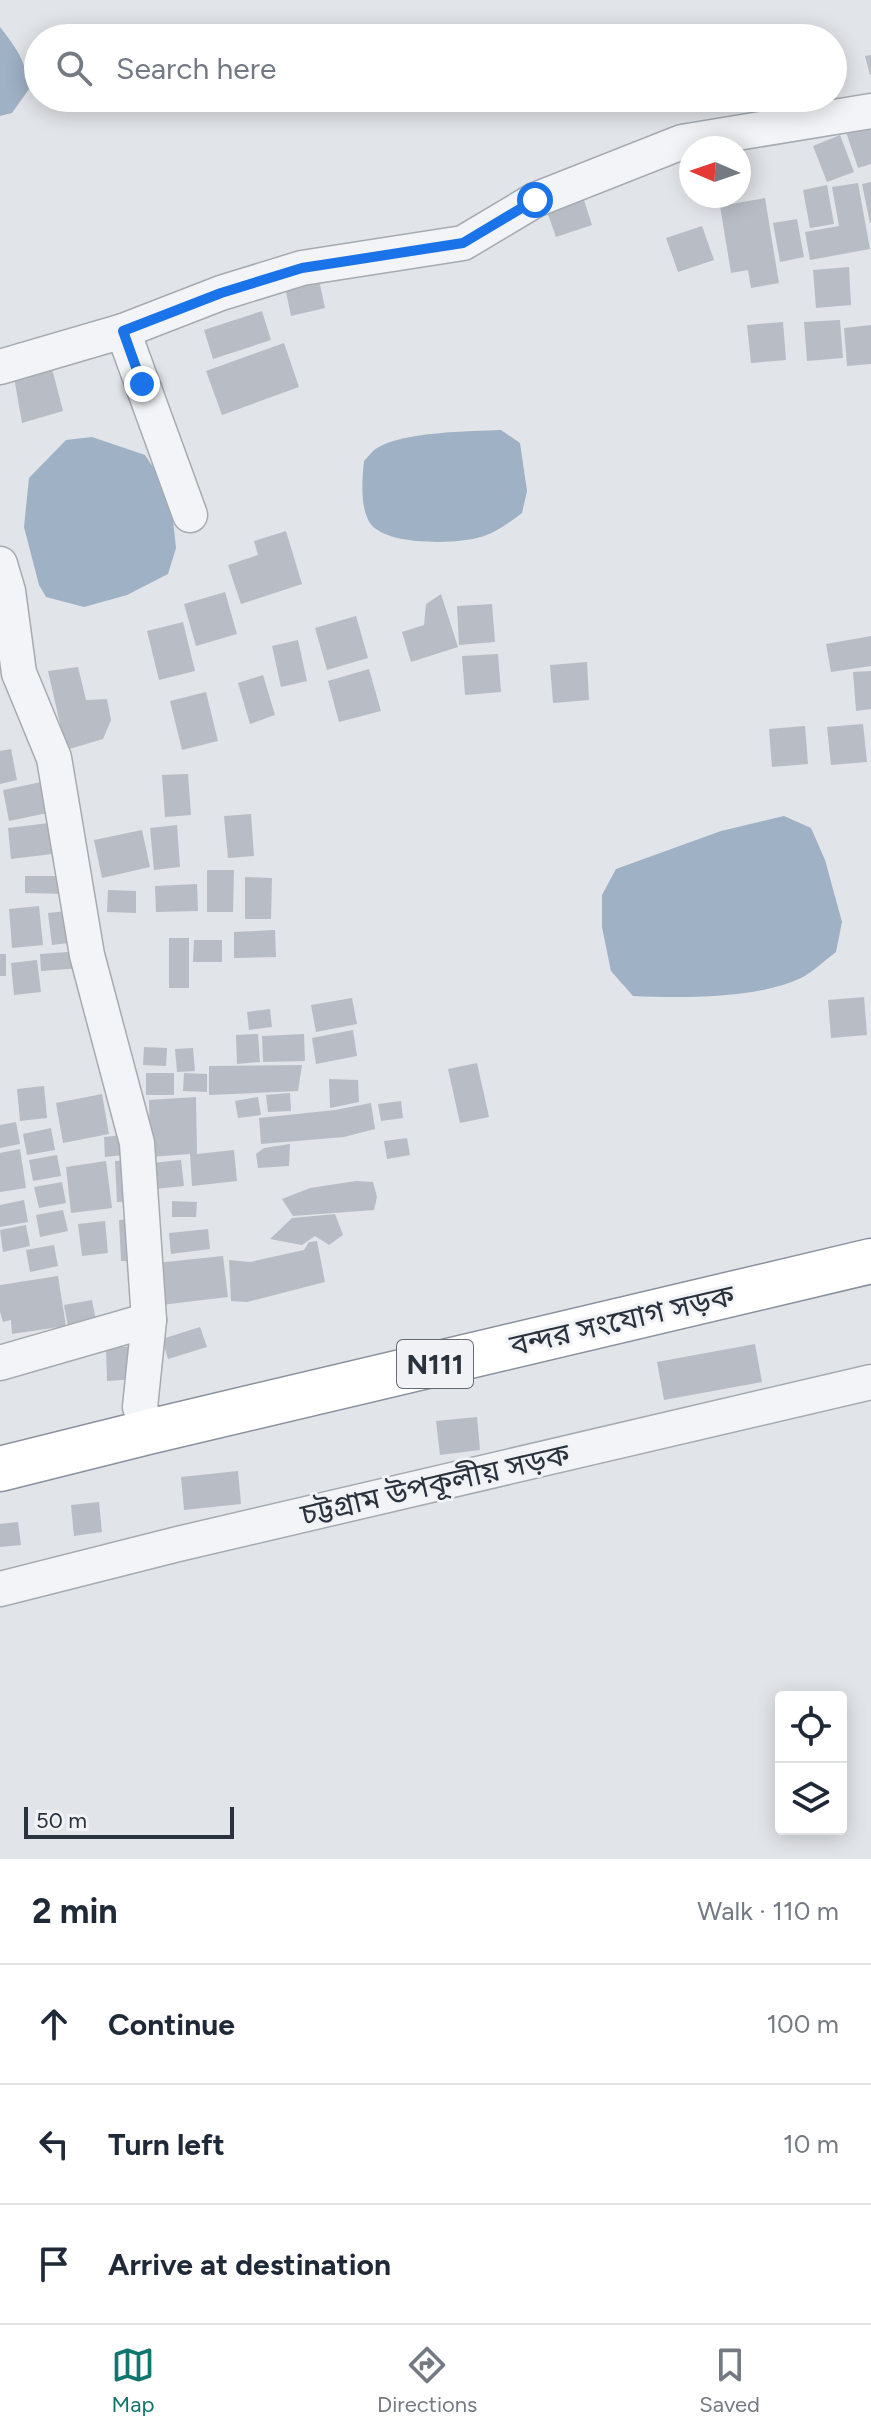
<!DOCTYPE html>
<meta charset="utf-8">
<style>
body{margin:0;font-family:Figtree,"Noto Sans Bengali",sans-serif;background:#f2f2f3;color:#1f2937}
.controls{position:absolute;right:24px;bottom:24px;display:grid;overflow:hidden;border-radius:8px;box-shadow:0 4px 20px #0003}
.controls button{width:72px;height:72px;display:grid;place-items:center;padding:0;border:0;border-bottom:2px solid #e0e1e3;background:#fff;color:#1f2937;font:40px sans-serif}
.compass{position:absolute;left:679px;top:136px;width:72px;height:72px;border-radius:50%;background:#fff;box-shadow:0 4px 20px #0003;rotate:272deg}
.scale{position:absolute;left:24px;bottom:20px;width:210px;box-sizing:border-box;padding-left:8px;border:4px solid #2a323e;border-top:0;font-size:22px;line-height:28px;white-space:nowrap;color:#2a323e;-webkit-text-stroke:6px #f0f2f6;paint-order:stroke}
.stop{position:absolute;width:24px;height:24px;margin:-18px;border:6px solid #1a73e8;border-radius:50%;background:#fff}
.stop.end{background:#1a73e8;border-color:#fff;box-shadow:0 2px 8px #0008}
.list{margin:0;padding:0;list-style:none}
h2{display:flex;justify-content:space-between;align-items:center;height:104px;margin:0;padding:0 32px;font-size:34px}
h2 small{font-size:26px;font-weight:400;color:#747a83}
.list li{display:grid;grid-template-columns:52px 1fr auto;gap:24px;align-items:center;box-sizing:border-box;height:120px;padding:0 32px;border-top:2px solid #e0e1e3}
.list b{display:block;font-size:30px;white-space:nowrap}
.list em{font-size:26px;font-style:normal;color:#747a83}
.icon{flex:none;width:44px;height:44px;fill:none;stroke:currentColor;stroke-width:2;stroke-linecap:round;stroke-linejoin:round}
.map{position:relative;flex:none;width:871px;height:1859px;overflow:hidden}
.search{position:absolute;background:#fff;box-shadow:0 4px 20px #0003;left:24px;right:24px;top:24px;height:88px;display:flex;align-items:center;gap:20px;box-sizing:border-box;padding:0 28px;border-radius:44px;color:#747a83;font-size:30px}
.sheet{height:464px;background:#fff}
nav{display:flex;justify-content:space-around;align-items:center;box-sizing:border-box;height:112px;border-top:2px solid #e0e1e3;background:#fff;font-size:22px;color:#747a83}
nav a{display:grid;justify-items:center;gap:4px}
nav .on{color:#0f766e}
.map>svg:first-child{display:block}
.water{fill:#9eb1c5}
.building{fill:#b8bdc5}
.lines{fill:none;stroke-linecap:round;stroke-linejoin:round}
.minor-casing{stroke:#a6abb2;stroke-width:37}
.trunk-casing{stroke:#89919e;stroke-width:47}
.minor{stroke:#f3f4f7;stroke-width:34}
.trunk{stroke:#fff;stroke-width:44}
.route{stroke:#1a73e8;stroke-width:10}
.labels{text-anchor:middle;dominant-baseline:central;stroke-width:6;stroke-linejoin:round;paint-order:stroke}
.shield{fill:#f0f2f6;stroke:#656c75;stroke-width:2}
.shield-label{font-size:28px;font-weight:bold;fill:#2a323e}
.street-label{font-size:30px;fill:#2a323e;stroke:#f0f2f6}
</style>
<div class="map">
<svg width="871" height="1859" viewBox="0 0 871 1859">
<rect width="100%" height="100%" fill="#e1e4e8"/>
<g class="water">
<path d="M0 27C17 49 26 61 29 89L12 113 0 116Z"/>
<path d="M501 430 520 443 527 491 522 513C510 522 498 531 484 536 459 545 385 546 370 523 360 508 362 479 364 461 368 457 372 451 377 448 402 432 471 431 501 430Z"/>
<polygon points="92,437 145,455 161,479 172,511 176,548 168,574 127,595 84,607 46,597 39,585 24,527 29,478 66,440"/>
<path d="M784 816 811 828 825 860 842 922 836 952C825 960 813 972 801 978 757 999 681 998 633 996L611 971 602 927V895L616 869 721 831Z"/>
</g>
<g class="building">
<polygon points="871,55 871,74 870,75 865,56"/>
<polygon points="867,119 871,131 871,164 858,168 844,126"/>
<polygon points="840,135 854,172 827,182 813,146"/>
<polygon points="871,182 871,223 870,223 862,184"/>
<polygon points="858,183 870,249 810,260 805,232 839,226 832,187"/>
<polygon points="827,185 834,224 810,228 803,190"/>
<polygon points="581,191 592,225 556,237 544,203"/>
<polygon points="765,198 779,283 751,288 748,270 731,273 720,206"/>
<polygon points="797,219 804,257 780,262 773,223"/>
<polygon points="702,226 714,260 678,272 666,238"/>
<polygon points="849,267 851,305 816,308 813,270"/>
<polygon points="319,280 325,308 291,316 285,287"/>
<polygon points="262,311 271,340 213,359 204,330"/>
<polygon points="840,320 843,358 807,361 804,322"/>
<polygon points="783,322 786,360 751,363 747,325"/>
<polygon points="871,325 871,364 847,366 844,328"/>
<polygon points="284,343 299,387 222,415 206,371"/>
<polygon points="49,357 63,411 22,423 12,366"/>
<polygon points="286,531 302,584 241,604 228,565 258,555 254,541"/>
<polygon points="225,592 237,634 196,646 184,604"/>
<polygon points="441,594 458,647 411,662 402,632 424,625 426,604"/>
<polygon points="492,604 495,642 459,645 457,606"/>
<polygon points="356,616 368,658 327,670 315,628"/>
<polygon points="183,622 195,671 159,680 147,631"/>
<polygon points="871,636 871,666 831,672 826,644"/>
<polygon points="298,640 307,681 281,687 272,646"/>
<polygon points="498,654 501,692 465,695 462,656"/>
<polygon points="587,662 589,700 553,703 550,665"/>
<polygon points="78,667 86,700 107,699 111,720 103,739 66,750 48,671"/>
<polygon points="369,669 381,711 339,722 328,681"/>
<polygon points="871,671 871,709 856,711 853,672"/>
<polygon points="263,675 275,715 250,724 238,683"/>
<polygon points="206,692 218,741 182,750 170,701"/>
<polygon points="863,724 867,762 831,765 827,727"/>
<polygon points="805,726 808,764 772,767 769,729"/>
<polygon points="11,749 17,780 0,784 0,751"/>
<polygon points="188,774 191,815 165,817 162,775"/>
<polygon points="51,780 57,811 9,821 3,790"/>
<polygon points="251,814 254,856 228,858 224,816"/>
<polygon points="57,822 60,853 11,859 8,828"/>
<polygon points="177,825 180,867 154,870 150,828"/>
<polygon points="142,830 150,867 102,878 94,840"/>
<polygon points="207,870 234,870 233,912 207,912"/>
<polygon points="25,876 66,876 66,894 25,893"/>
<polygon points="245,877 272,878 271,919 245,919"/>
<polygon points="197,884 198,911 156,912 155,886"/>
<polygon points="108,890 136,891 136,913 107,912"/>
<polygon points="39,906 43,945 12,948 9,909"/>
<polygon points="75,910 78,942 52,945 48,913"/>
<polygon points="275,930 276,957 234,958 234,932"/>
<rect x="169" y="938" width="20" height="50"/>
<polygon points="194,940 222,940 222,962 193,962"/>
<polygon points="81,951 82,968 41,971 40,954"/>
<rect x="0" y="954" width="6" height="22"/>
<polygon points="37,960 41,992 14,995 11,963"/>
<polygon points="864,997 867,1035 831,1038 828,1000"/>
<polygon points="352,998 357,1024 316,1032 311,1005"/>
<polygon points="270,1009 272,1027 249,1030 247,1012"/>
<polygon points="353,1030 357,1056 316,1064 312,1038"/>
<polygon points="258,1034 260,1062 237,1064 236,1035"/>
<polygon points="304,1034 305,1061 263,1062 262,1036"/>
<polygon points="144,1047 167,1048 166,1066 143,1065"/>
<polygon points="193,1048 195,1071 177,1072 175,1049"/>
<polygon points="477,1063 489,1117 460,1123 448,1069"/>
<polygon points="302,1065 298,1091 209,1095 209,1066"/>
<rect x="146" y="1073" width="28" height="22"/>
<polygon points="184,1073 207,1074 207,1092 183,1091"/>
<polygon points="329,1079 358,1080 359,1102 330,1108"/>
<polygon points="44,1086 47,1118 20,1121 17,1089"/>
<polygon points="290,1093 291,1111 268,1112 266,1095"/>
<polygon points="102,1094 109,1134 63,1143 56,1103"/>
<polygon points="196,1097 197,1154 234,1150 237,1181 192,1186 190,1154 150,1157 149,1100"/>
<polygon points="258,1097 261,1115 238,1118 235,1101"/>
<polygon points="401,1101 403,1118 381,1121 378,1104"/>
<polygon points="371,1103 375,1129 344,1137 261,1144 259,1118 335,1110"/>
<polygon points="16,1122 20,1144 0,1148 0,1125"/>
<polygon points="51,1128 55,1150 27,1155 23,1134"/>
<polygon points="131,1134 132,1154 105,1157 104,1137"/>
<polygon points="407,1138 410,1155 387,1159 384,1141"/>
<polygon points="290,1144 289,1166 258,1168 256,1154 264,1148"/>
<polygon points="20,1149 26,1188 0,1192 0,1153"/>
<polygon points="57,1155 61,1176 33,1181 29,1160"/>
<polygon points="133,1160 134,1201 117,1202 115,1161"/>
<polygon points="181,1160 184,1186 154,1189 151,1163"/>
<polygon points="106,1161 112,1208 71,1213 66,1167"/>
<polygon points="356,1181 373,1182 377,1197 374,1210 293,1216 282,1199 310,1188"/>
<polygon points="62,1182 66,1203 39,1208 34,1187"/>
<polygon points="24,1200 28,1222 0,1227 0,1205"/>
<polygon points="172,1201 197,1202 196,1217 172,1217"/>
<polygon points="63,1210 68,1231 40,1237 36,1215"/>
<polygon points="335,1214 343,1235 329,1245 315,1236 302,1245 270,1239 292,1218"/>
<polygon points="136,1219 138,1261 121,1261 119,1220"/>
<polygon points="105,1221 108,1253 82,1256 78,1224"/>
<polygon points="26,1225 30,1246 3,1252 0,1230"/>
<polygon points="208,1229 210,1249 171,1254 169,1233"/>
<polygon points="317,1241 325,1282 247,1302 231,1301 229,1260 250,1262 304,1250 309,1242"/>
<polygon points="54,1245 58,1266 30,1272 26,1250"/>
<polygon points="223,1256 228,1297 161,1305 156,1263"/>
<polygon points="58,1276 66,1326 12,1334 11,1320 3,1322 0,1312 0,1285"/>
<polygon points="92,1300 96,1321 68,1326 64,1305"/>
<polygon points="200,1327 207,1347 168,1359 162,1339"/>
<polygon points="755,1344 762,1382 664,1400 657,1362"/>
<polygon points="135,1346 137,1379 107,1381 106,1348"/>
<polygon points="477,1417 480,1450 440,1455 436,1421"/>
<polygon points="238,1471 241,1504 184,1510 181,1477"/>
<polygon points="99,1502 102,1532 74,1536 71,1505"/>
<polygon points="18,1522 21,1545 0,1547 0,1524"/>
</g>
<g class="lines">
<g class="minor-casing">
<g id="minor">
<polyline points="123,331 221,293 302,268 463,243 535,200 682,142 871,111"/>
<polyline points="0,367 123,331 190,515"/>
<polyline points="0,564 8,591 19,673 54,758 87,955 137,1143 149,1320 140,1407 148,1432"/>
<polyline points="0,1363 149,1320"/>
<polyline points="0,1589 178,1544 871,1382"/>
</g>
</g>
<g class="trunk-casing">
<polyline id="trunk" points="0,1469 148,1432 871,1261"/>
</g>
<use href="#minor" class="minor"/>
<use href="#trunk" class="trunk"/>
</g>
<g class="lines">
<polyline class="route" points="142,384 123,331 221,293 302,268 463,243 535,200"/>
</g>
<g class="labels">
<rect class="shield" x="397" y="1340" width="76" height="48" rx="6"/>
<g class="shield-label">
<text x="435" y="1364">N111</text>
</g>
<g class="street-label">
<text transform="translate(622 1320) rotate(-13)">বন্দর সংযোগ সড়ক</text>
<text transform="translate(435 1484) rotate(-13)">চট্টগ্রাম উপকূলীয় সড়ক</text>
</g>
</g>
</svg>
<div class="controls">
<button><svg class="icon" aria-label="locate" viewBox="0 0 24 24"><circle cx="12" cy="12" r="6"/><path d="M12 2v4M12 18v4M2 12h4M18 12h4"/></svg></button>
<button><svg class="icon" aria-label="layers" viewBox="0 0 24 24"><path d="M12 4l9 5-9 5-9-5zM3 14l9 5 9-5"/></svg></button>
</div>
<svg class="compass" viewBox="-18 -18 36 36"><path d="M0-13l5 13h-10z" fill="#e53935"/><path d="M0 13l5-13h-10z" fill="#747a83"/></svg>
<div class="scale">50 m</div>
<div class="stop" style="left:535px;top:200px"></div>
<div class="stop end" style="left:142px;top:384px"></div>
<div class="search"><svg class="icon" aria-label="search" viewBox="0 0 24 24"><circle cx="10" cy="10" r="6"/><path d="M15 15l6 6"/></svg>Search here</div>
</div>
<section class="sheet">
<h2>2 min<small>Walk · 110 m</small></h2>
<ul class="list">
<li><svg class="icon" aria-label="ahead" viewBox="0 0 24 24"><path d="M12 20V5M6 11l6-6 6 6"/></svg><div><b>Continue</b></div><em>100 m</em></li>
<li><svg class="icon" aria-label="left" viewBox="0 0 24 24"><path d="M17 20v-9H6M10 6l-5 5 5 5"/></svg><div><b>Turn left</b></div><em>10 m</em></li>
<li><svg class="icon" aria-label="arrive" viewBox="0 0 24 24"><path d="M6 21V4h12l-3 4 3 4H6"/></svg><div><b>Arrive at destination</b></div></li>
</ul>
</section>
<nav>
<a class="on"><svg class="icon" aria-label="map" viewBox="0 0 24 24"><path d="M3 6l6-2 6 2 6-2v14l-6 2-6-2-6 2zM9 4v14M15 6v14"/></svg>Map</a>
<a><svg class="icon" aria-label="directions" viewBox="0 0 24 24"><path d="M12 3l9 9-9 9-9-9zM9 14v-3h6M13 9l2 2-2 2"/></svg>Directions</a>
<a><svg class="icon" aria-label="saved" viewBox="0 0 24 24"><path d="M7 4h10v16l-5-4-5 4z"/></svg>Saved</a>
</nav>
